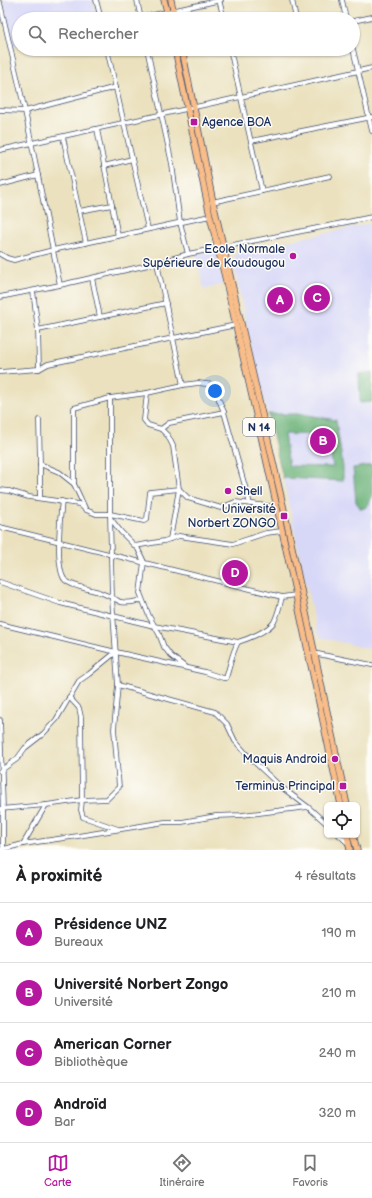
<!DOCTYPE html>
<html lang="fr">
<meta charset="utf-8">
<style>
body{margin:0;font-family:"Balsamiq Sans",sans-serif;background:#f2f2f2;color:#202124}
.controls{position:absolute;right:12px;bottom:12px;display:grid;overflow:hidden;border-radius:6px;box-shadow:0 1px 3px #0004}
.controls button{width:36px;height:36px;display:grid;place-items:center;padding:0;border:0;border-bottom:1px solid #e0e0e0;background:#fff;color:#202124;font:20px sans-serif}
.you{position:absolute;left:215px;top:391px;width:14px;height:14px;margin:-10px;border:3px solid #fff;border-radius:50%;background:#1a73e8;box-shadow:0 0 0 6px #1a73e833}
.badge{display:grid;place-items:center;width:26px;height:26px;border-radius:50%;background:#b5179e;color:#fff;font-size:13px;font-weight:700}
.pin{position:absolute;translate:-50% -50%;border:2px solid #fff;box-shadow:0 1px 4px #0006}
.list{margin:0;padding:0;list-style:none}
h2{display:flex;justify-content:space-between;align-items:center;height:52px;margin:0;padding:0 16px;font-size:17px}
h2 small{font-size:13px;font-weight:400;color:#757577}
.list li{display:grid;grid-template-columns:26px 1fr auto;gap:12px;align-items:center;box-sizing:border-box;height:60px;padding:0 16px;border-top:1px solid #e0e0e0}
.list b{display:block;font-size:15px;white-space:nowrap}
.list p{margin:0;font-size:13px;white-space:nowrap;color:#757577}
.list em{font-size:13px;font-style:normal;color:#757577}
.icon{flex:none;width:22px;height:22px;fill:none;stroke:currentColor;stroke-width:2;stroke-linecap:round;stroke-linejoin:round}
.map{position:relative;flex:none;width:372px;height:850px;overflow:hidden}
.search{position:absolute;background:#fff;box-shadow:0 1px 3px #0004;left:12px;right:12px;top:12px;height:44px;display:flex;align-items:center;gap:10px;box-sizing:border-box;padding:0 14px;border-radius:22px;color:#757577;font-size:15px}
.sheet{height:292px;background:#fff}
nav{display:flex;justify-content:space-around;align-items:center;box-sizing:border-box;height:56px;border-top:1px solid #e0e0e0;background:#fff;font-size:11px;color:#757577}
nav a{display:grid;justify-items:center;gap:2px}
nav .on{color:#b5179e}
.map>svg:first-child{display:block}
.built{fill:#d7d7f8}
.forest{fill:#68b076;stroke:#42706a;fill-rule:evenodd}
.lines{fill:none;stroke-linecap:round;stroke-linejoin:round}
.minor-casing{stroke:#3a4a6c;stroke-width:5.5}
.major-casing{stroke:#3a4a6c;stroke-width:7}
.minor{stroke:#fff;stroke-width:4}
.major{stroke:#f8bd89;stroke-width:5.5}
.poi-dot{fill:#b5179e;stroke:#fdfcf7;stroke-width:1.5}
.labels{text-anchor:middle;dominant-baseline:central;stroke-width:3;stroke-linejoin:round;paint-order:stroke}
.shield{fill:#fdfcf7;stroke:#5f6c8c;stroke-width:1}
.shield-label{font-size:11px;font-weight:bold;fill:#1b2f5e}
.poi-label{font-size:12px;fill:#1b2f5e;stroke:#fdfcf7;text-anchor:end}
</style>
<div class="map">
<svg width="372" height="850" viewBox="0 0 372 850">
<rect width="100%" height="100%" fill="#fdfcf7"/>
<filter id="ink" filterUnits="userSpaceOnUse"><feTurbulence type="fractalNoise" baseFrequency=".025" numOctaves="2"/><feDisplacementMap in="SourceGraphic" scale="8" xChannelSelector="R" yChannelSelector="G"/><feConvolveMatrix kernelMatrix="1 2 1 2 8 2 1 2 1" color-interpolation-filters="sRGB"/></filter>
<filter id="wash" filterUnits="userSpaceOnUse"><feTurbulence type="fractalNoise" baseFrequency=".012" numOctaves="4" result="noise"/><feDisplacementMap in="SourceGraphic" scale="16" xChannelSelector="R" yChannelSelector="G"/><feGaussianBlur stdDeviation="0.9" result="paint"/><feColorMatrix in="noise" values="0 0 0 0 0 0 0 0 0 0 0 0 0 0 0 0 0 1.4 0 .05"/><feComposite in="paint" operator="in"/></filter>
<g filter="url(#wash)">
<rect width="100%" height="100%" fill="#ebe1be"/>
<g class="built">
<polygon points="3,0 93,0 97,19 19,19 19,46 13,47"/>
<polygon points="372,223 372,650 320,637 317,633 283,478 246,323 233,260 237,252"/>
<polygon points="216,251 223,284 204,290 196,254"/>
</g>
<g class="forest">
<polygon points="372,372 372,402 360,403 359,374"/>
<path d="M268 414H302L336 420 343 467V481L283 478ZM284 434 327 435 333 467 289 466Z"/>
<polygon points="372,465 372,497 367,507 361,509 356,502 353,468"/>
</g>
</g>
<g filter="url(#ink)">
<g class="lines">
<g class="minor-casing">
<g id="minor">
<polyline points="96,0 101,19"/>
<polyline points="137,0 141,19"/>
<polyline points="219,0 224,19"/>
<polyline points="292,0 296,19"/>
<polyline points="342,0 346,19"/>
<polyline points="0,3 25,111 60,285"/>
<polyline points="135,19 221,0"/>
<polyline points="353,21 372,17"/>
<polyline points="107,49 148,229"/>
<polyline points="147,49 172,164 180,222 188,254"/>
<polyline points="230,49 262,191"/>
<polyline points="353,49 372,131"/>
<polyline points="0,110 25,111 116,87"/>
<polyline points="97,129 118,236"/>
<polyline points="63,137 86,243"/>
<polyline points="251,141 372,117"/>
<polyline points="0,150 372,68"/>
<polyline points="104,166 132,159"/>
<polyline points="0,185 38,175"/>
<polyline points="212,202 330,176"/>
<polyline points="79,211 112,205"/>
<polyline points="0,254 7,258 14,260 53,250 210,216"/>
<polyline points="157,263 183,385"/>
<polyline points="92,278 100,317"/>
<polyline points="33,291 38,330 39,369 48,364 236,325"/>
<polyline points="0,297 60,285 157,263 188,254 372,217"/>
<polyline points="38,330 166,303"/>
<polyline points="0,372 39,369"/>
<polyline points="147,393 144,420 148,425 161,429 168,436 173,446 179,489 170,539"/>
<polyline points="39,420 40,464 40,498"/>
<polyline points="161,429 169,423 224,412 250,504"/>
<polyline points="40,464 59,472 74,484 85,508"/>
<polyline points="74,484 74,408 110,398 147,393 183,385 198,383 215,385 219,400 224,412"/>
<polyline points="0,490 9,491 29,497 79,504 86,510 96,514 110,514 144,521 147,519 150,492 179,489 188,498 221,508 235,502 277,507"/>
<path d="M62 501C60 516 55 569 65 580 72 587 90 589 99 592 104 594 109 596 113 598 116 599 119 602 121 602 128 604 136 601 142 600"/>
<polyline points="111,519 121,532 138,549 144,562 140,593 149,616 159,634 164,647 171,656 184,666"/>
<polyline points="0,527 282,597 296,595"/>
<polyline points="135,546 164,541 179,536 233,544 266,533 282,531"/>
<polyline points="0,582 60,603 154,626 238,642"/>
<path d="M0 624 116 652 205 672 223 678H226C230 666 232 653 238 642 248 639 268 631 274 622 278 614 280 605 282 597"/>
<polyline points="313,653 372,665"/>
<polyline points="118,685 215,712 227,724 235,741 251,759 280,786 308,807"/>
<polyline points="69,697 79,708 81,717 82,800 81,810 83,817 118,829"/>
<polyline points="0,720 3,809 3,850"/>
<polyline points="0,771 17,759 25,748 43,734 56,720 79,681 89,674 116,652"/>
<polyline points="0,809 46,805"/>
<polyline points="339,835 349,844"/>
<polyline points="23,844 78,836 165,822 182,822 216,816 242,815 308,807 327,824"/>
<polyline points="0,850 23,844 46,805 82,800 107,799 119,787 114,729 118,685 112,598 110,514 110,398"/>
</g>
</g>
<g class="major-casing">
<g id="major">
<polyline points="164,0 169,19"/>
<polyline points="171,0 175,19"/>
<polyline points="175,49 210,216 225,277 277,507 341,805"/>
<polyline points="182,49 213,202 283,505 347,805"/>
<polyline points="347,835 350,850"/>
<polyline points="353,835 357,850"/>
</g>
</g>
<use href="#minor" class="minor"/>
<use href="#major" class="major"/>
</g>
</g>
<g class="poi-dot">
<rect x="190" y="118" width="8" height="8" rx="2"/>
<circle cx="293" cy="256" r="4"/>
<circle cx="228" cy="491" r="4"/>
<rect x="280" y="512" width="8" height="8" rx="2"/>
<circle cx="335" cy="759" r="4"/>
<rect x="339" y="782" width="8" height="8" rx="2"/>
</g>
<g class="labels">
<rect class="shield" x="243" y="418" width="32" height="18" rx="3"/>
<g class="shield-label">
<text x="259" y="427">N 14</text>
</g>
<g class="poi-label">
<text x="202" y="122" text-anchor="start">Agence BOA</text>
<text x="285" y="249">Ecole Normale<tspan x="285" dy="14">Supérieure de Koudougou</tspan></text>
<text x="236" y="491" text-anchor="start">Shell</text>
<text x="276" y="509">Université<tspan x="276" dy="14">Norbert ZONGO</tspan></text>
<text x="327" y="759">Maquis Android</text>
<text x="335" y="786">Terminus Principal</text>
</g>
</g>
</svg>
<div class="controls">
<button><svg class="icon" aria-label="locate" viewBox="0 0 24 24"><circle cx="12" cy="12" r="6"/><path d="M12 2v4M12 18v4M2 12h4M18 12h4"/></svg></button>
</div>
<div class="you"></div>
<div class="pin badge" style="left:280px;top:300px">A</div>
<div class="pin badge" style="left:323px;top:441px">B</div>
<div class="pin badge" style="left:317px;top:298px">C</div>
<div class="pin badge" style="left:235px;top:573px">D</div>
<div class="search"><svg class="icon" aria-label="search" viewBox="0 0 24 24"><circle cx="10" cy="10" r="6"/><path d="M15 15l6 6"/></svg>Rechercher</div>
</div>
<section class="sheet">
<h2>À proximité<small>4 résultats</small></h2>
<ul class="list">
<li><span class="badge">A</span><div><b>Présidence UNZ</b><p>Bureaux</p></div><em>190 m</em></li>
<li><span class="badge">B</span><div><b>Université Norbert Zongo</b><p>Université</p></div><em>210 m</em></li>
<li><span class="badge">C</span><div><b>American Corner</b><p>Bibliothèque</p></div><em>240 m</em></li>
<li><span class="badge">D</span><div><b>Androïd</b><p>Bar</p></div><em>320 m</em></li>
</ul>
</section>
<nav>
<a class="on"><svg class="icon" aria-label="map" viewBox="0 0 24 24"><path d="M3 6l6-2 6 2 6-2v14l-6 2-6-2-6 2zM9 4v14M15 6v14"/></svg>Carte</a>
<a><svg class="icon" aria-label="directions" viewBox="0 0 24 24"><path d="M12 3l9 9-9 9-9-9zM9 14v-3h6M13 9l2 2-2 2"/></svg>Itinéraire</a>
<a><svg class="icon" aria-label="saved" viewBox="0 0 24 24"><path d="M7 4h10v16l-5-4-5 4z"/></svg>Favoris</a>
</nav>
